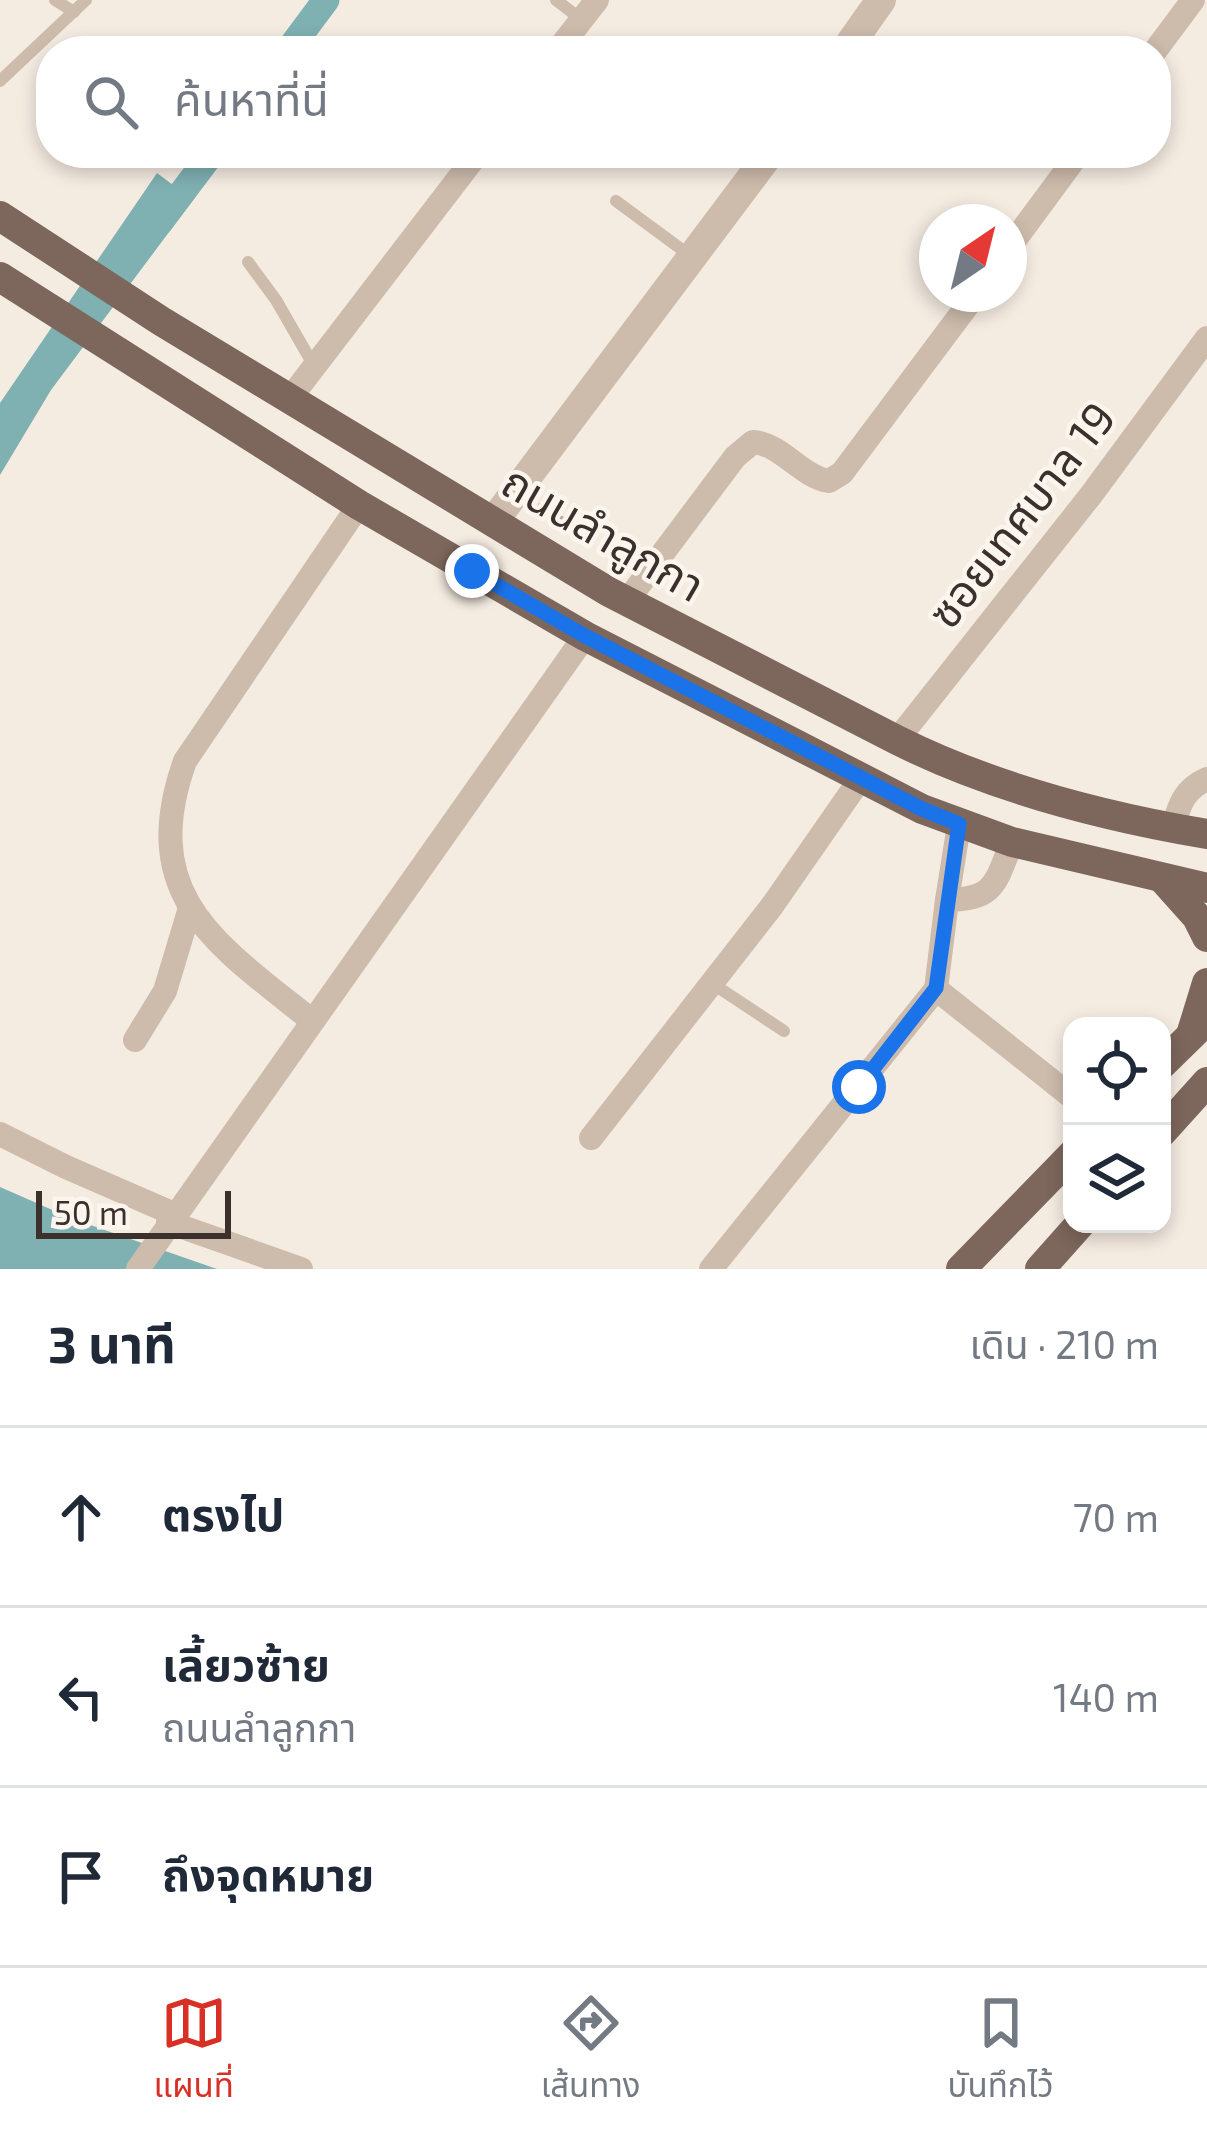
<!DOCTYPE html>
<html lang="th">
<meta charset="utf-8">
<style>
body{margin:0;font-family:"Exo 2","Noto Sans Thai",sans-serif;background:#f6f6f7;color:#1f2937}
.controls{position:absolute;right:36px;bottom:36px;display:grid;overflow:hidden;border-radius:24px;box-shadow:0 6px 18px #0003}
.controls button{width:108px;height:108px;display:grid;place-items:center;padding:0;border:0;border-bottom:3px solid #e0e1e3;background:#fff;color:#1f2937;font:60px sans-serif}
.compass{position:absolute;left:919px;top:204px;width:108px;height:108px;border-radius:50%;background:#fff;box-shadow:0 6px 18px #0003;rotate:35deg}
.scale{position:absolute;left:36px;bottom:30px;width:195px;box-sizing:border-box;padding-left:12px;border:6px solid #3b302b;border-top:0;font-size:33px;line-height:42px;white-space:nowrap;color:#3b302b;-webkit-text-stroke:9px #fbf5ee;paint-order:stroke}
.stop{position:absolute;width:36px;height:36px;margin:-27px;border:9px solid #1a73e8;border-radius:50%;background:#fff}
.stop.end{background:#1a73e8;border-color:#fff;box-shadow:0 3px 12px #0008}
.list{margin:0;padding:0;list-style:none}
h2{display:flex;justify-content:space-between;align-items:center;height:156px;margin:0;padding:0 48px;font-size:51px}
h2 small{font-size:39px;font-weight:400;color:#747a83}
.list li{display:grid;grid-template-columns:78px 1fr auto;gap:36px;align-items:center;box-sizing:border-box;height:180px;padding:0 48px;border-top:3px solid #e0e1e3}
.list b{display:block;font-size:45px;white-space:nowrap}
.list p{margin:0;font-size:39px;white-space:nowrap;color:#747a83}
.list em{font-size:39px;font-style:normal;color:#747a83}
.icon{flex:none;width:66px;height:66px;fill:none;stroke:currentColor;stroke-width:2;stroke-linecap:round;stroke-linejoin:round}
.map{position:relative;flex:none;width:1207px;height:1269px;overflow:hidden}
.search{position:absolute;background:#fff;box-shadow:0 6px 18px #0003;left:36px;right:36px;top:36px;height:132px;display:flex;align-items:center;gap:30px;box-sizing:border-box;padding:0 42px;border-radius:48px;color:#747a83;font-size:45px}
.sheet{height:696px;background:#fff}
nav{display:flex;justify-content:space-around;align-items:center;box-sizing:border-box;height:168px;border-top:3px solid #e0e1e3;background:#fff;font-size:33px;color:#747a83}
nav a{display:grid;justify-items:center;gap:6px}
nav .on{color:#d93025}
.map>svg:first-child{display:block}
.water{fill:#7fb0b2}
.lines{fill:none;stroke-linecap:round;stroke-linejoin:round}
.canal{stroke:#7fb0b2;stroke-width:27}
.path{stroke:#b9a596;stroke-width:4.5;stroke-dasharray:6 6;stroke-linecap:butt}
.service{stroke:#cdbbac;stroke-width:12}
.minor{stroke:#cdbbac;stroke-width:24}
.tertiary{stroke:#cdbbac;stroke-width:30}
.primary{stroke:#7d675c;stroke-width:30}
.route{stroke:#1a73e8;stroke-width:15}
.labels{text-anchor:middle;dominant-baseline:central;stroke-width:9;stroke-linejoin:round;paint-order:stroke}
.street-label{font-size:45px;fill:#3b302b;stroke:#fbf5ee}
</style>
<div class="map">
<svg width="1207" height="1269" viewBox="0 0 1207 1269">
<rect width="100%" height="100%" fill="#f4ebe1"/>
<g class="water">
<polygon points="157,173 193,200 51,390 0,475 0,403"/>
<polygon points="0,1187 73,1219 217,1269 0,1269"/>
</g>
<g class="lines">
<g class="canal">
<polyline points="288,51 326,0"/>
<polyline points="160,222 212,153"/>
</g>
<polyline class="path" points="538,505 582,530 579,536 569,531"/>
<g class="service">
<polyline points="55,0 74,12"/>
<polyline points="556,0 582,20"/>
<polyline points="0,81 86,0"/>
<polyline points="616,201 692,257"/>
<polyline points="248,262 276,300 314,366"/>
<polyline points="713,984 784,1031"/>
</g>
<g class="minor">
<polyline points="557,51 597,0"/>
<polyline points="1155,51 1193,0"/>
<polyline points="1009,248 1079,153"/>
<polyline points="291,397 478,153"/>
<path d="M627 601 735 457 753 442C782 444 800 476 829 481L842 473 976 294"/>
<polyline points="897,740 1091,495 1207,338"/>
<path d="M1173 828C1179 805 1184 789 1207 779"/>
<polyline points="947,900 959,825"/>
<polyline points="936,989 1072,1097"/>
<path d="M311 1020C215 943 137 896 185 761L359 505"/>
<polyline points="135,1040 165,991 190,908"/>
<polyline points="0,1134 66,1167 174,1214"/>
<polyline points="591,1138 772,906 861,778"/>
<polyline points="168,1222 301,1269"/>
<polyline points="138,1269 585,636"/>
<path d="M711 1269 936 989 947 900C996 899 995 883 1012 842"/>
</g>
<g class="tertiary">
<polyline points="845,51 881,0"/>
<polyline points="493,522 770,153"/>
</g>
<g class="primary">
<path d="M0 216 161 321 609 592 897 740C993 788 1101 816 1207 834"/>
<polyline points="0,277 359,505 585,636 922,809 1012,842 1207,888"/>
<polyline points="1163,879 1197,917 1207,937"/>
<polyline points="1191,1035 1207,983"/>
<polyline points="1162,1064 1207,1020"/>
<polyline points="1162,1132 1207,1082"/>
<polyline points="961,1269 1072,1155"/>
<polyline points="1040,1269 1080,1224"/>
</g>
</g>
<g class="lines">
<polyline class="route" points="472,571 585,636 922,809 959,824 936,988 859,1087"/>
</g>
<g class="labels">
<g class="street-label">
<text transform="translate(1020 514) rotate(-52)">ซอยเทศบาล 19</text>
<text transform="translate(604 532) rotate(30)">ถนนลำลูกกา</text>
</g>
</g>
</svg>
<div class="controls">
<button><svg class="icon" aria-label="locate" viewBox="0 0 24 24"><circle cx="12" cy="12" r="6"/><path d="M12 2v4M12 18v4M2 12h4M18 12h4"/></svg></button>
<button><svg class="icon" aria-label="layers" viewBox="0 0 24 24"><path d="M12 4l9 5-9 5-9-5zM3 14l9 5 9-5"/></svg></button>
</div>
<svg class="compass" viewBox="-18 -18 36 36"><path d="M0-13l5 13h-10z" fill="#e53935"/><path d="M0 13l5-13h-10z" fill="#747a83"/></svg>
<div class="scale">50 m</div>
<div class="stop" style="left:859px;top:1087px"></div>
<div class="stop end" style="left:472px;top:571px"></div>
<div class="search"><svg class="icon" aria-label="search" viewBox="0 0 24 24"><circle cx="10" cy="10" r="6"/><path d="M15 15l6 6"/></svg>ค้นหาที่นี่</div>
</div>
<section class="sheet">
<h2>3 นาที<small>เดิน · 210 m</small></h2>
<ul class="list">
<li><svg class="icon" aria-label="ahead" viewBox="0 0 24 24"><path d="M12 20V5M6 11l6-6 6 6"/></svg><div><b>ตรงไป</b></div><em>70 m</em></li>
<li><svg class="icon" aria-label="left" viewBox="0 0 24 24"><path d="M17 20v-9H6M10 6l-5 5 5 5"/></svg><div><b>เลี้ยวซ้าย</b><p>ถนนลำลูกกา</p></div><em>140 m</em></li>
<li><svg class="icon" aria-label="arrive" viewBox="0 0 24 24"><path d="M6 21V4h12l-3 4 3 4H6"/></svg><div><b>ถึงจุดหมาย</b></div></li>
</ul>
</section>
<nav>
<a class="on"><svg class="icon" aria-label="map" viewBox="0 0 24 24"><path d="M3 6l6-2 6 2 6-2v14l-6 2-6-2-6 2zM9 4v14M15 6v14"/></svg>แผนที่</a>
<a><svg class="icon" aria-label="directions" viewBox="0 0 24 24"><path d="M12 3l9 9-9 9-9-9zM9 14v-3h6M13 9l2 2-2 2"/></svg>เส้นทาง</a>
<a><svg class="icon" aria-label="saved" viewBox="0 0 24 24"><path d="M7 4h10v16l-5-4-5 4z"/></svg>บันทึกไว้</a>
</nav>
